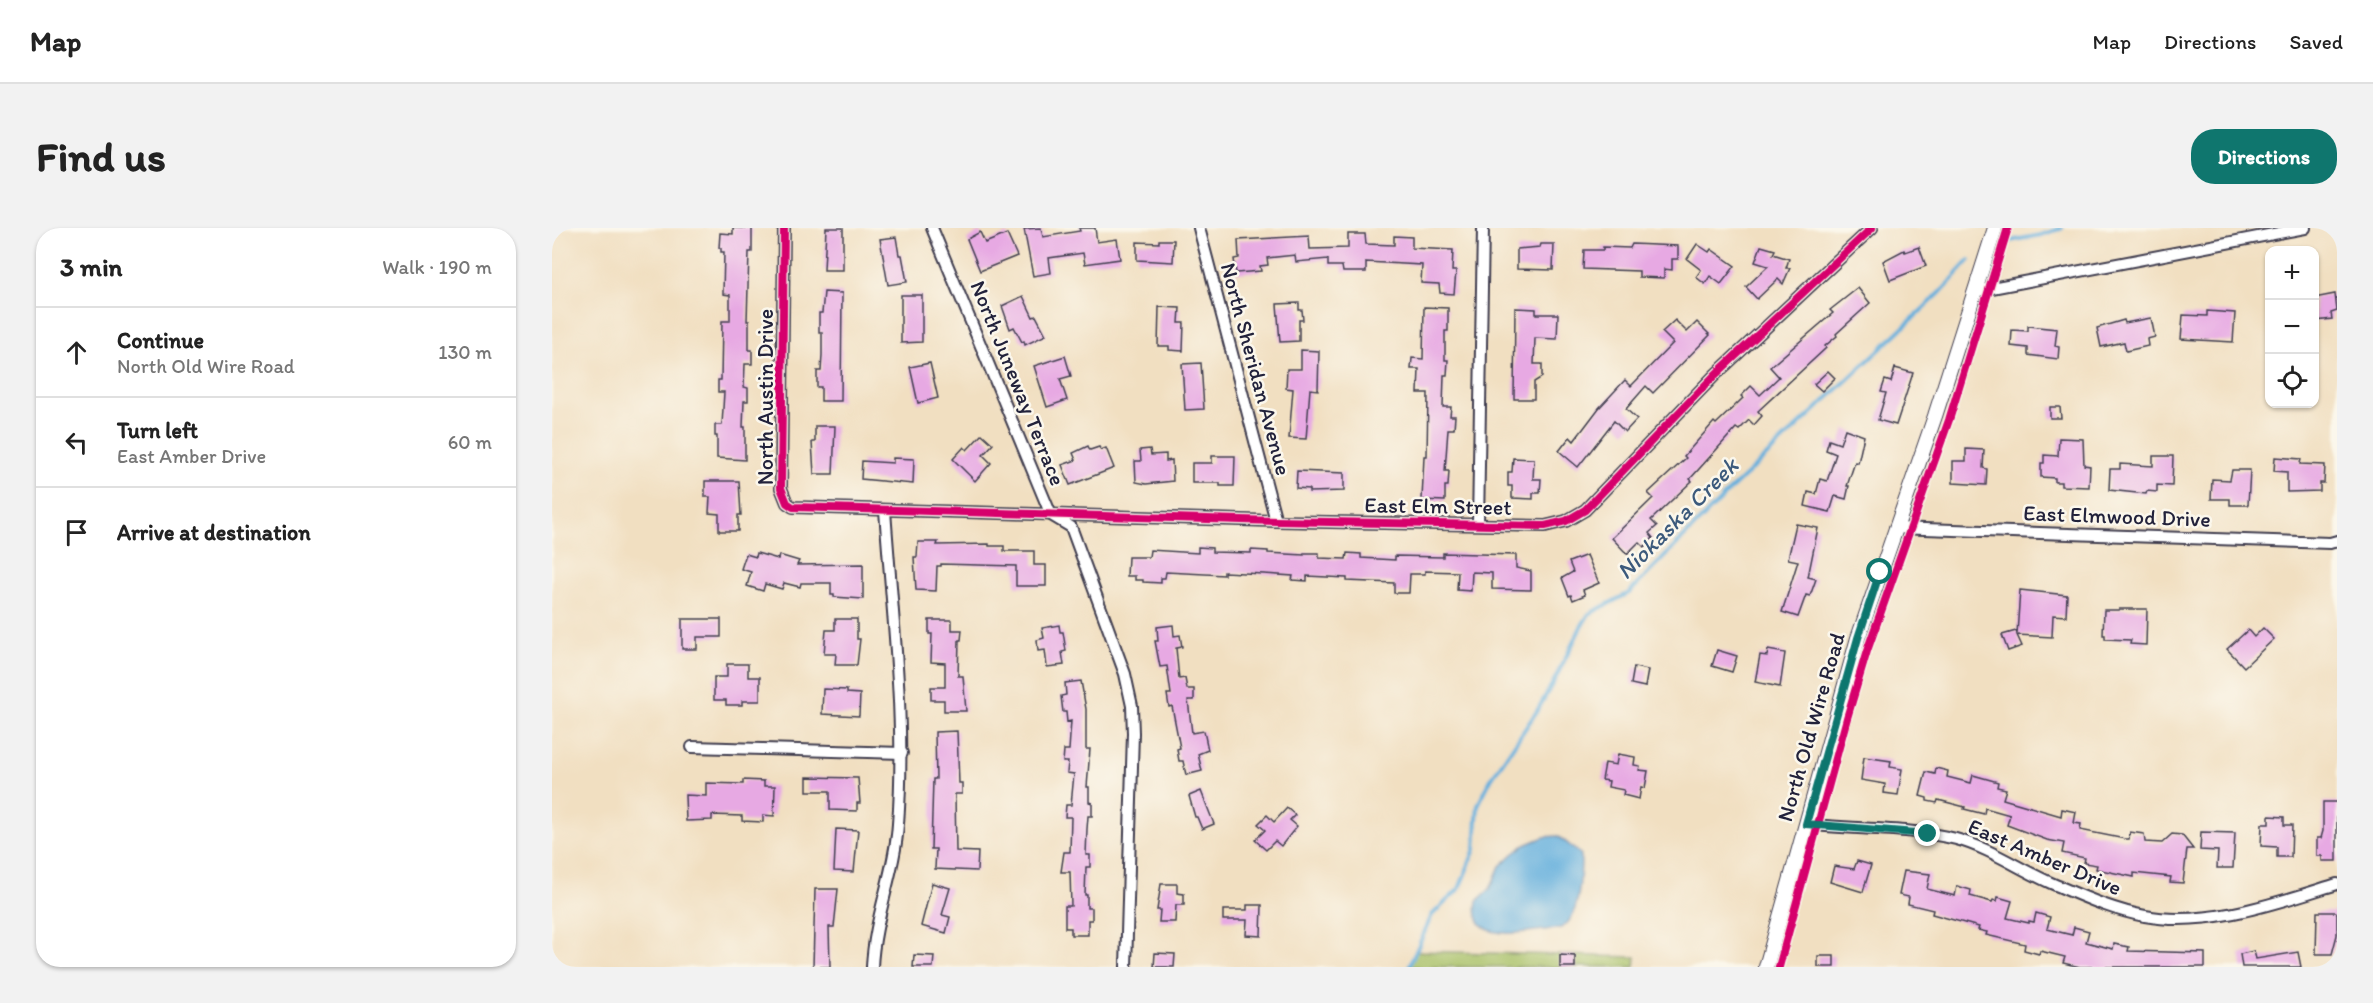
<!DOCTYPE html>
<meta charset="utf-8">
<style>
body{margin:0;font-family:Itim,sans-serif;background:#f2f2f2;color:#222}
.controls{position:absolute;right:18px;top:18px;display:grid;overflow:hidden;border-radius:12px;box-shadow:0 2px 4px #0004}
.controls button{width:54px;height:54px;display:grid;place-items:center;padding:0;border:0;border-bottom:2px solid #e0e0e0;background:#fff;color:#222;font:30px sans-serif}
.stop{position:absolute;width:18px;height:18px;margin:-14px;border:4px solid #0f766e;border-radius:50%;background:#fff}
.stop.end{background:#0f766e;border-color:#fff;box-shadow:0 2px 6px #0008}
.list{margin:0;padding:0;list-style:none}
h2{display:flex;justify-content:space-between;align-items:center;height:78px;margin:0;padding:0 24px;font-size:26px}
h2 small{font-size:20px;font-weight:400;color:#767676}
.list li{display:grid;grid-template-columns:39px 1fr auto;gap:18px;align-items:center;box-sizing:border-box;height:90px;padding:0 24px;border-top:2px solid #e0e0e0}
.list b{display:block;font-size:22px;white-space:nowrap}
.list p{margin:0;font-size:20px;white-space:nowrap;color:#767676}
.list em{font-size:20px;font-style:normal;color:#767676}
.icon{flex:none;width:33px;height:33px;fill:none;stroke:currentColor;stroke-width:2;stroke-linecap:round;stroke-linejoin:round}
.map{position:relative;flex:none;width:1785px;height:739px;overflow:hidden;border-radius:24px}
header{display:flex;align-items:center;gap:36px;box-sizing:border-box;height:84px;padding:0 30px;background:#fff;border-bottom:2px solid #e0e0e0}
header strong{font-size:28px}
nav{display:flex;gap:33px;margin-inline-start:auto;font-size:21px}
.intro{display:flex;align-items:center;justify-content:space-between;box-sizing:border-box;height:144px;padding:0 36px}
h1{margin:0;font-size:42px}
.button{padding:15px 27px;border-radius:24px;background:#0f766e;color:#fff;font-size:21px;font-weight:700}
main{display:flex;gap:36px;padding:0 36px}
aside{flex:1;background:#fff;border-radius:24px;box-shadow:0 2px 4px #0004}
.map>svg:first-child{display:block}
.green{fill:#a7c066;stroke:#647150;stroke-width:1.5}
.water{fill:#64afdd;stroke:#43688c;stroke-width:1.5}
.lines{fill:none;stroke-linecap:round;stroke-linejoin:round}
.stream{stroke:#64afdd;stroke-width:4}
.building{fill:#e7a9e3}
.minor-casing{stroke:#413e4f;stroke-width:14}
.tertiary-casing{stroke:#413e4f;stroke-width:16}
.minor{stroke:#fff;stroke-width:10}
.tertiary{stroke:#fff;stroke-width:14}
.cycleway-casing{stroke:#fbf7ec;stroke-width:11}
.cycleway{stroke:#d6006c;stroke-width:8}
.route{stroke:#0f766e;stroke-width:8}
.labels{text-anchor:middle;dominant-baseline:central;stroke-width:5;stroke-linejoin:round;paint-order:stroke}
.street-label{font-size:22px;fill:#22223b;stroke:#fbf7ec}
.water-label{font-size:24px;font-style:italic;fill:#3c5a7c;stroke:#fbf7ec}
</style>
<header>
<strong>Map</strong>
<nav><a>Map</a><a>Directions</a><a>Saved</a></nav>
</header>
<div class="intro"><h1>Find us</h1><a class="button">Directions</a></div>
<main>
<aside>
<h2>3 min<small>Walk · 190 m</small></h2>
<ul class="list">
<li><svg class="icon" aria-label="ahead" viewBox="0 0 24 24"><path d="M12 20V5M6 11l6-6 6 6"/></svg><div><b>Continue</b><p>North Old Wire Road</p></div><em>130 m</em></li>
<li><svg class="icon" aria-label="left" viewBox="0 0 24 24"><path d="M17 20v-9H6M10 6l-5 5 5 5"/></svg><div><b>Turn left</b><p>East Amber Drive</p></div><em>60 m</em></li>
<li><svg class="icon" aria-label="arrive" viewBox="0 0 24 24"><path d="M6 21V4h12l-3 4 3 4H6"/></svg><div><b>Arrive at destination</b></div></li>
</ul>
</aside>
<div class="map">
<svg width="1785" height="739" viewBox="0 0 1785 739">
<rect width="100%" height="100%" fill="#fbf7ec"/>
<filter id="ink" filterUnits="userSpaceOnUse"><feTurbulence type="fractalNoise" baseFrequency=".0167" numOctaves="2"/><feDisplacementMap in="SourceGraphic" scale="12" xChannelSelector="R" yChannelSelector="G"/><feConvolveMatrix kernelMatrix="1 2 1 2 8 2 1 2 1" color-interpolation-filters="sRGB"/></filter>
<filter id="wash" filterUnits="userSpaceOnUse"><feTurbulence type="fractalNoise" baseFrequency=".008" numOctaves="4" result="noise"/><feDisplacementMap in="SourceGraphic" scale="24" xChannelSelector="R" yChannelSelector="G"/><feGaussianBlur stdDeviation="1.35" result="paint"/><feColorMatrix in="noise" values="0 0 0 0 0 0 0 0 0 0 0 0 0 0 0 0 0 1.4 0 .05"/><feComposite in="paint" operator="in"/></filter>
<g filter="url(#wash)">
<rect width="100%" height="100%" fill="#f1dfc1"/>
<polygon class="green" points="864,723 1084,729 1083,739 857,739"/>
<path class="water" d="M1005 608C1010 611 1027 624 1029 627 1029 647 1028 697 1005 701 976 702 917 720 925 673L938 661 948 638 961 626 973 617 992 609Z"/>
<g class="lines">
<g class="stream">
<polyline points="1458,13 1489,7 1510,0"/>
<polyline points="857,739 880,687 907,661 923,621 926,577 939,551 985,483 1003,451 1029,399 1037,386 1077,365 1179,261 1388,65 1418,32"/>
</g>
</g>
<g id="blocks">
<g class="building">
<polygon points="181,0 200,0 200,24 197,24 195,93 197,93 197,122 200,122 200,136 193,136 192,159 196,160 196,173 192,173 191,199 193,199 193,232 165,230 165,208 163,208 163,197 170,197 172,164 166,164 166,152 169,152 170,93 178,93 178,67 171,66 172,24 169,24 169,20 167,20 168,5 181,6"/>
<polygon points="274,0 291,0 291,42 272,42"/>
<polygon points="489,0 491,9 528,3 527,0 543,0 545,14 565,11 568,31 533,36 531,25 497,30 499,45 481,48 472,1"/>
<polygon points="428,4 433,15 455,6 465,28 428,43 415,11"/>
<polygon points="796,6 813,6 814,16 842,17 842,8 860,9 860,20 901,22 900,43 904,43 902,66 888,65 887,56 869,55 870,37 814,34 814,44 791,44 790,38 776,38 776,31 744,34 743,27 715,30 716,37 708,38 709,43 684,45 682,31 687,30 686,12 757,8 758,21 796,20"/>
<polygon points="344,9 347,27 350,27 355,54 336,57 328,11"/>
<polygon points="607,12 622,12 621,34 585,32 585,14 607,15"/>
<polygon points="989,16 1002,16 1001,42 965,41 965,21 988,19"/>
<polygon points="1080,16 1126,18 1126,31 1120,31 1120,42 1112,41 1112,50 1087,49 1087,43 1031,41 1032,22 1051,22 1051,19 1078,20"/>
<polygon points="1145,16 1157,24 1159,21 1183,38 1169,56 1158,48 1153,56 1144,49 1149,42 1135,31"/>
<polygon points="1209,18 1223,22 1221,26 1237,31 1234,40 1238,40 1231,56 1226,51 1205,71 1194,59 1216,38 1203,34"/>
<polygon points="1367,19 1374,38 1338,52 1331,33 1352,22 1353,24"/>
<polygon points="1306,60 1318,75 1284,106 1285,108 1273,118 1274,120 1206,183 1210,188 1202,197 1197,192 1187,202 1184,200 1138,251 1140,253 1099,292 1105,298 1097,305 1101,310 1092,319 1087,314 1075,326 1060,310 1101,270 1096,265 1134,230 1132,228 1162,194 1164,196 1191,170 1189,168 1199,158 1208,167 1227,149 1218,139 1281,85 1278,82"/>
<polygon points="272,64 290,65 289,173 269,173 269,159 265,159 265,143 269,143 270,127 270,104 267,104 267,85 270,85"/>
<polygon points="1783,66 1785,83 1779,85 1780,91 1764,93 1762,70"/>
<polygon points="349,67 370,67 370,114 349,115"/>
<polygon points="471,68 481,89 484,88 494,107 473,117 472,113 470,114 462,99 458,101 450,78"/>
<polygon points="747,75 747,82 750,82 751,92 747,92 747,113 728,114 725,76"/>
<polygon points="607,79 628,80 627,95 632,95 631,123 617,122 617,118 606,118"/>
<polygon points="872,79 896,80 896,103 893,103 893,132 896,132 895,147 892,147 891,179 899,179 898,188 903,188 902,201 896,201 893,243 897,243 896,258 893,258 893,273 870,272 872,228 875,228 876,165 866,165 867,141 859,141 860,130 871,131"/>
<polygon points="963,80 984,81 984,86 1006,86 1005,111 983,110 982,136 990,136 990,149 982,154 982,171 962,171"/>
<polygon points="1655,83 1683,85 1681,114 1629,111 1631,87 1655,88"/>
<polygon points="1599,90 1603,109 1595,111 1596,118 1574,123 1572,114 1549,119 1545,100 1572,92 1573,95"/>
<polygon points="1123,92 1135,104 1145,94 1158,107 1101,165 1094,158 1074,181 1085,191 1073,204 1062,193 1026,239 1007,223 1018,209 1022,213 1047,180 1073,152 1079,158 1121,115 1110,104"/>
<polygon points="1476,98 1505,101 1503,118 1507,119 1506,131 1476,127 1476,120 1459,118 1460,102 1476,103"/>
<polygon points="749,122 767,123 766,162 758,161 754,211 737,210 741,161 734,160 735,141 749,141"/>
<polygon points="513,128 519,148 508,151 515,172 495,179 482,138"/>
<polygon points="378,135 386,170 366,175 358,139"/>
<polygon points="649,135 652,181 633,182 630,136"/>
<polygon points="1343,140 1361,145 1344,197 1326,192 1334,165 1329,164 1333,152 1339,154"/>
<polygon points="1276,143 1283,150 1270,163 1262,156"/>
<polygon points="1498,179 1508,179 1509,190 1498,190"/>
<polygon points="263,198 283,198 281,246 262,246 260,214 263,214"/>
<polygon points="1293,201 1312,208 1306,235 1303,234 1295,258 1297,258 1294,271 1283,268 1278,284 1253,278 1256,264 1264,266 1268,251 1275,253 1284,226 1274,222 1277,212 1288,216"/>
<polygon points="430,206 441,216 431,227 439,235 423,253 401,231 412,219 415,222"/>
<polygon points="1507,210 1531,211 1532,237 1538,238 1537,259 1509,258 1509,254 1503,254 1503,250 1489,249 1489,235 1492,235 1492,227 1506,228"/>
<polygon points="536,218 538,222 547,219 549,222 554,220 562,240 518,257 510,237 524,232 521,225"/>
<polygon points="598,221 599,227 614,226 614,233 620,232 621,253 594,256 584,254 583,233 589,233 588,222"/>
<polygon points="1414,221 1432,222 1431,240 1435,241 1434,257 1401,255 1401,233 1414,233"/>
<polygon points="660,228 683,228 682,258 668,258 668,255 640,255 640,235 660,235"/>
<polygon points="1601,228 1621,228 1620,258 1605,257 1605,264 1595,263 1594,266 1557,262 1558,241 1568,241 1568,236 1601,238"/>
<polygon points="1723,229 1749,231 1748,236 1773,237 1772,255 1768,255 1768,263 1735,264 1735,244 1722,243"/>
<polygon points="341,230 362,231 361,256 309,251 310,233 341,235"/>
<polygon points="961,230 982,231 981,251 989,251 988,265 981,265 981,271 960,270 960,258 956,258 956,244 960,244"/>
<polygon points="1680,242 1698,242 1696,277 1678,277 1678,271 1659,271 1660,251 1678,252"/>
<polygon points="745,243 792,245 792,263 757,264 757,261 744,260"/>
<polygon points="153,253 187,253 189,287 186,287 186,303 167,303 167,286 157,285 158,269 153,269"/>
<polygon points="1244,296 1266,300 1256,349 1264,351 1258,368 1254,367 1246,389 1230,384 1246,333 1236,331"/>
<polygon points="366,314 386,314 385,317 437,316 437,318 452,318 452,323 482,323 482,337 494,337 494,358 464,358 464,338 389,336 389,338 385,338 384,363 364,362 362,329 365,329"/>
<polygon points="646,319 660,320 660,324 699,325 699,322 716,323 716,325 752,327 752,325 767,325 767,330 794,331 795,325 809,326 809,330 843,332 843,328 891,329 891,325 964,327 964,340 979,343 979,362 940,361 940,345 920,344 919,363 905,362 906,344 873,343 873,346 858,346 857,365 842,365 842,355 795,353 795,350 755,348 755,353 740,352 741,348 712,346 672,344 672,347 614,344 613,350 609,350 609,355 591,354 591,352 583,352 583,348 575,348 576,329 597,329 598,322 646,325"/>
<polygon points="205,325 226,331 227,327 247,333 245,337 311,336 311,371 282,369 282,367 279,367 279,355 249,355 248,359 232,355 230,361 213,356 211,363 195,358 199,344 189,341 194,326 204,329"/>
<polygon points="1035,327 1047,355 1031,362 1033,367 1021,372 1019,367 1017,368 1010,350 1021,344 1017,334"/>
<polygon points="1468,362 1515,367 1514,388 1501,387 1500,409 1465,407 1470,418 1456,423 1450,407 1464,403 1465,406"/>
<polygon points="1567,381 1595,381 1594,417 1578,416 1579,412 1553,411 1553,407 1551,407 1552,382 1567,382"/>
<polygon points="130,391 169,391 169,409 145,409 145,421 130,421"/>
<polygon points="283,391 305,391 305,411 308,411 305,437 283,437 284,426 272,426 274,402 283,402"/>
<polygon points="377,392 400,392 400,402 410,402 409,412 407,412 406,448 411,448 414,483 392,483 392,472 379,472 379,459 393,459 393,435 379,434 380,406 377,406"/>
<polygon points="507,397 508,404 511,404 514,423 510,424 512,437 495,439 493,422 486,423 485,412 492,410 490,400"/>
<polygon points="621,397 622,408 628,407 630,419 624,420 627,451 633,450 635,461 642,461 642,472 636,472 640,505 652,503 656,522 646,526 650,543 634,547 631,533 627,533 625,521 628,520 620,478 617,479 615,466 619,466 615,438 608,439 603,413 606,413 605,399"/>
<polygon points="1711,400 1722,411 1692,439 1675,421 1696,402 1702,409"/>
<polygon points="1165,422 1185,428 1180,444 1160,438"/>
<polygon points="1216,422 1233,425 1228,459 1203,454 1208,427 1215,428"/>
<polygon points="175,436 196,436 196,449 208,449 208,473 190,473 190,477 174,477 174,472 162,472 162,449 175,449"/>
<polygon points="1082,439 1096,442 1093,459 1079,456"/>
<polygon points="529,453 534,481 534,521 538,521 535,559 537,559 537,574 540,575 540,588 536,588 535,601 534,627 538,627 538,639 534,639 533,667 535,667 535,680 540,680 540,692 536,692 536,707 519,707 519,700 513,700 513,678 519,678 518,644 509,644 512,624 518,624 519,589 513,589 514,577 519,577 522,546 515,545 516,534 511,534 512,522 517,522 519,493 515,494 514,484 511,484 509,468 514,467 513,455"/>
<polygon points="271,461 295,462 295,465 308,466 307,488 270,486"/>
<polygon points="405,503 407,555 410,555 410,566 403,566 404,623 426,624 425,643 383,641 384,621 379,621 381,551 384,551 383,504"/>
<polygon points="1066,526 1083,529 1082,537 1088,538 1087,542 1096,543 1093,560 1089,559 1087,571 1071,567 1072,562 1056,559 1057,553 1050,552 1053,535 1064,537"/>
<polygon points="1312,529 1339,533 1338,539 1350,541 1346,567 1332,565 1333,556 1309,552"/>
<polygon points="1384,540 1396,543 1395,549 1419,555 1421,547 1446,554 1445,559 1454,561 1451,571 1509,588 1510,581 1524,584 1522,595 1529,596 1528,602 1573,611 1577,611 1578,604 1592,606 1593,614 1610,615 1620,606 1630,607 1641,621 1635,621 1631,655 1618,654 1619,649 1582,645 1582,649 1544,641 1545,637 1532,635 1533,630 1510,625 1512,615 1495,612 1455,597 1458,587 1433,580 1432,586 1412,581 1413,579 1386,572 1385,575 1375,573 1375,570 1368,568 1374,544 1383,546"/>
<polygon points="255,549 306,550 308,575 305,575 305,583 278,582 278,563 255,563"/>
<polygon points="191,552 212,553 212,558 223,558 222,588 211,587 211,594 190,593 190,588 160,587 160,592 134,593 133,567 154,568 154,555 191,556"/>
<polygon points="649,563 662,596 650,601 645,589 643,589 637,568"/>
<polygon points="1771,574 1785,574 1785,633 1770,633 1770,628 1765,628 1765,610 1769,610 1771,603"/>
<polygon points="735,580 743,587 738,592 745,598 729,618 723,613 714,622 703,612 713,602 706,596 715,587 722,594"/>
<polygon points="1717,588 1732,589 1732,597 1740,597 1739,629 1725,629 1725,619 1709,618 1710,596 1717,596"/>
<polygon points="284,601 306,602 302,644 282,643"/>
<polygon points="1649,604 1683,605 1681,640 1665,640 1666,623 1648,622"/>
<polygon points="1305,633 1319,637 1311,664 1278,654 1282,638 1302,641"/>
<polygon points="1352,643 1378,646 1375,661 1403,668 1405,658 1419,662 1418,668 1440,674 1441,672 1445,673 1446,669 1460,673 1455,690 1477,695 1477,693 1482,694 1484,685 1498,689 1495,701 1520,707 1522,699 1537,703 1534,714 1561,721 1562,716 1577,719 1576,723 1653,725 1653,739 1528,739 1511,735 1513,729 1488,723 1487,726 1472,722 1473,716 1434,707 1435,704 1426,702 1427,699 1380,686 1381,682 1356,676 1357,669 1347,667"/>
<polygon points="380,655 398,660 390,687 398,689 394,705 369,698"/>
<polygon points="609,656 625,656 625,665 632,666 632,677 624,677 623,694 607,694 608,682 605,682"/>
<polygon points="263,661 286,661 282,699 277,699 278,739 261,739"/>
<polygon points="695,677 710,677 709,708 694,707 695,692 671,692 671,682 695,682"/>
<polygon points="1765,684 1784,684 1785,686 1785,707 1780,726 1764,726"/>
<polygon points="1702,723 1704,731 1746,724 1749,739 1690,739 1688,726"/>
<polygon points="603,725 623,726 622,739 602,739"/>
<polygon points="362,727 382,728 381,739 361,739"/>
<polygon points="1008,727 1023,728 1023,739 1008,739"/>
<rect x="1266" y="728" width="16" height="11"/>
</g>
</g>
</g>
<g filter="url(#ink)">
<use href="#blocks" fill-opacity="0" stroke="#413e4f" stroke-width="1.5"/>
<g class="lines">
<g class="minor-casing">
<g id="minor">
<polyline points="232,0 229,260 235,275 241,279 724,293 993,298 1014,293 1033,282 1163,147 1320,0"/>
<polyline points="380,0 499,287 519,299 573,446 580,478 581,505 574,739"/>
<polyline points="647,0 724,293"/>
<polyline points="1424,63 1753,0"/>
<polyline points="926,296 931,0"/>
<polyline points="1343,300 1778,315 1785,313"/>
<polyline points="140,519 350,525"/>
<path d="M1254 596C1303 602 1356 599 1404 611 1438 620 1467 641 1499 655 1530 668 1560 682 1593 688 1655 700 1727 674 1785 656"/>
<path d="M320 739C322 690 343 644 346 596 354 492 340 386 333 282"/>
</g>
</g>
<g class="tertiary-casing">
<polyline id="tertiary" points="1214,739 1306,410 1383,188 1443,0"/>
</g>
<use href="#minor" class="minor"/>
<use href="#tertiary" class="tertiary"/>
<g class="cycleway-casing">
<g id="cycleway">
<polyline points="232,0 229,260 235,275 241,279 724,293 993,298 1014,293 1033,282 1163,147 1320,0"/>
<polyline points="1227,739 1295,490 1315,423 1397,192 1456,0"/>
</g>
</g>
<use href="#cycleway" class="cycleway"/>
</g>
</g>
<g class="lines" filter="url(#ink)">
<polyline class="route" points="1328,344 1306,410 1254,596 1376,606"/>
</g>
<g class="labels">
<g class="street-label">
<text transform="translate(704 141) rotate(75)">North Sheridan Avenue</text>
<text transform="translate(466 155) rotate(68)">North Juneway Terrace</text>
<text transform="translate(213 169) rotate(-90)">North Austin Drive</text>
<text transform="translate(886 278) rotate(1)">East Elm Street</text>
<text transform="translate(1565 288) rotate(2)">East Elmwood Drive</text>
<text transform="translate(1259 499) rotate(-74)">North Old Wire Road</text>
<text transform="translate(1493 629) rotate(23)">East Amber Drive</text>
</g>
<g class="water-label">
<text transform="translate(1125 290) rotate(-45)">Niokaska Creek</text>
</g>
</g>
</svg>
<div class="controls">
<button>+</button>
<button>−</button>
<button><svg class="icon" aria-label="locate" viewBox="0 0 24 24"><circle cx="12" cy="12" r="6"/><path d="M12 2v4M12 18v4M2 12h4M18 12h4"/></svg></button>
</div>
<div class="stop" style="left:1328px;top:344px"></div>
<div class="stop end" style="left:1376px;top:606px"></div>
</div>
</main>
